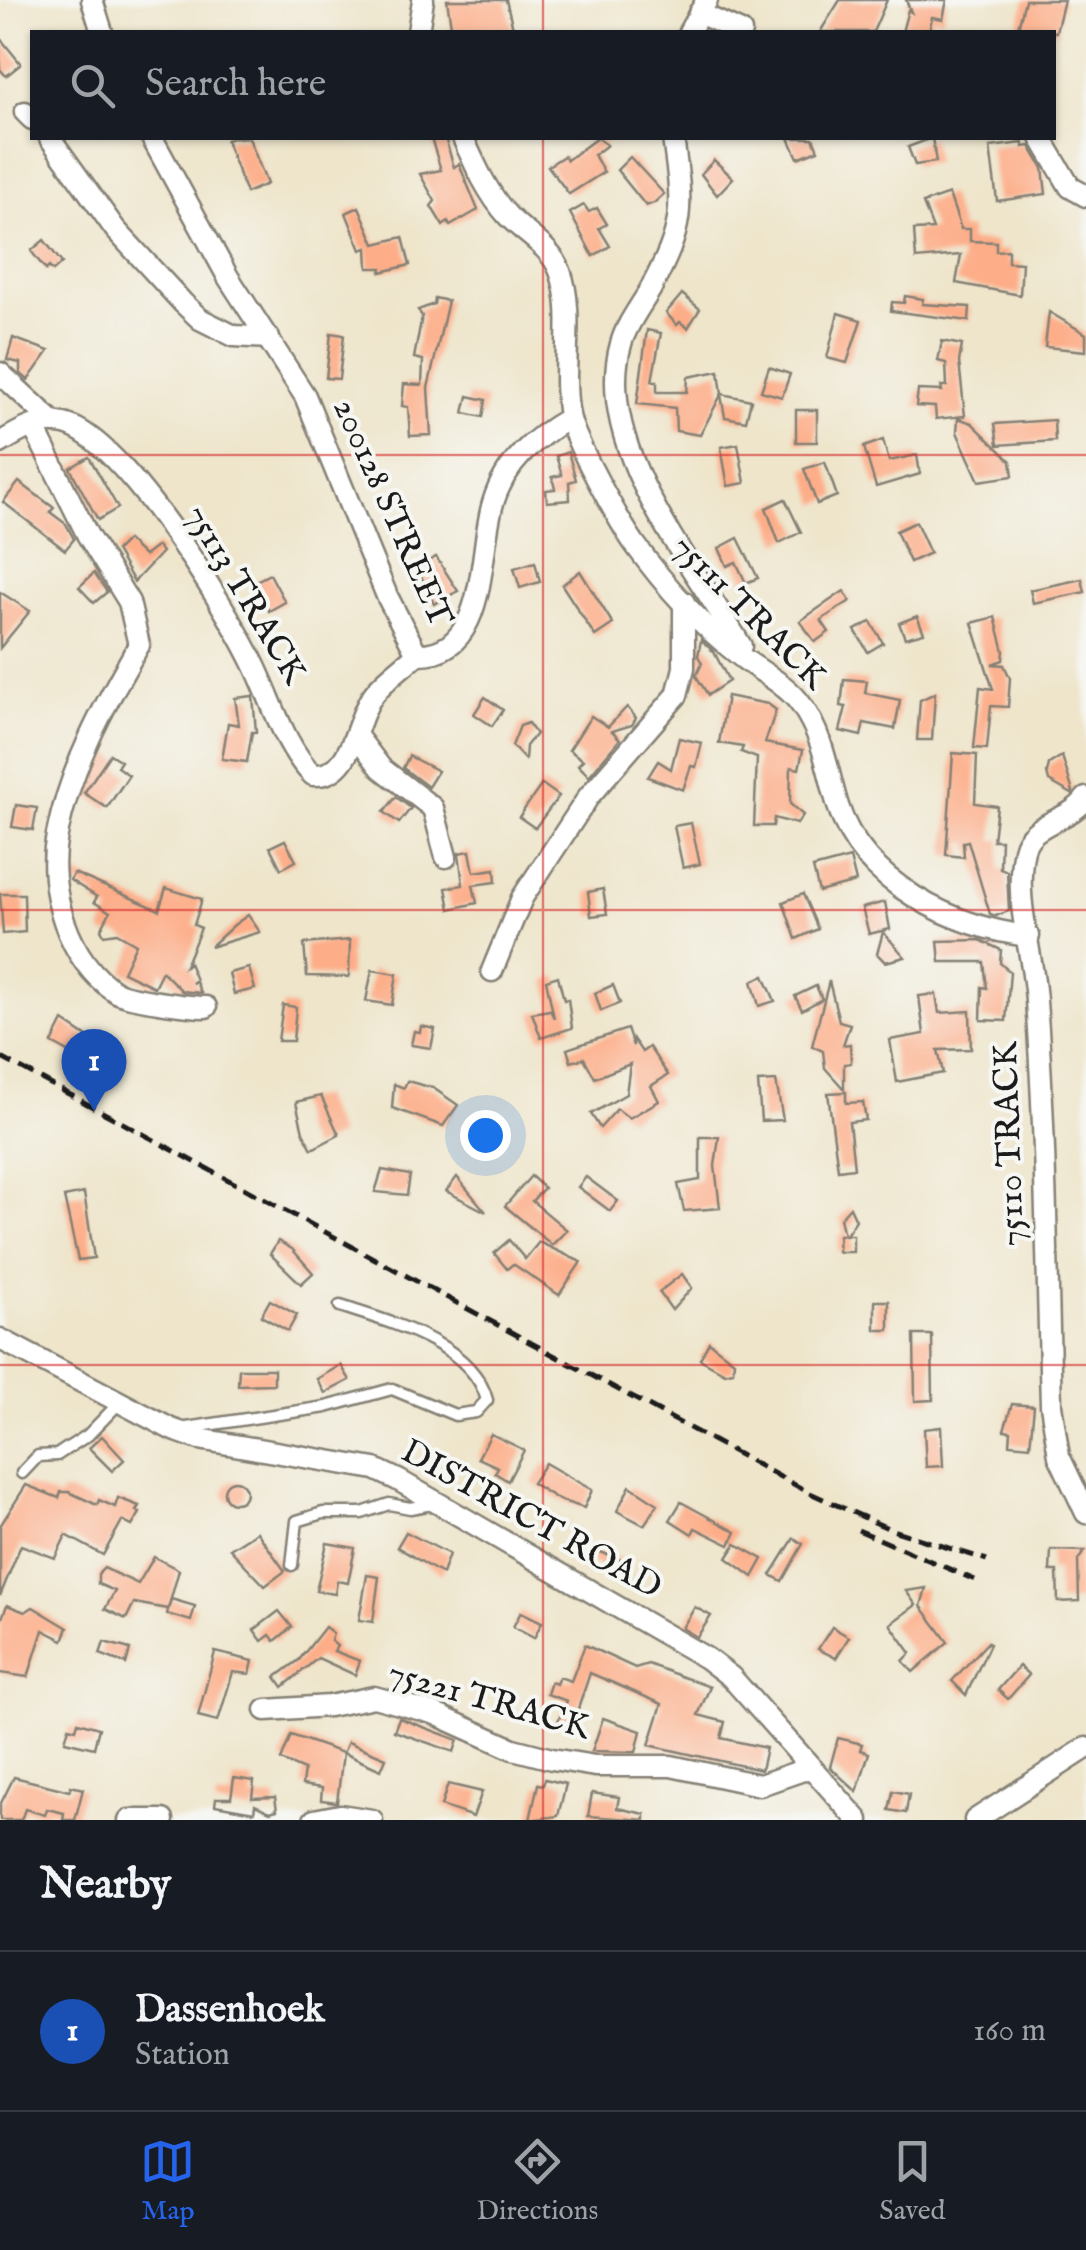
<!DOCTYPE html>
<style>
body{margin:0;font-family:"IM FELL English",serif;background:#242831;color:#f1f3f6}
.you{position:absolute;left:485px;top:1135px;width:35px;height:35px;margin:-25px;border:8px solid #fff;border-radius:50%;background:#1a73e8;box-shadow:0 0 0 15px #1a73e833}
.badge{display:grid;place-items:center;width:65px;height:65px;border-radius:50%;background:#2563eb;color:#fff;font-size:32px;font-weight:700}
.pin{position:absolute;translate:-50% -82px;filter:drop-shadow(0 2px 5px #0008)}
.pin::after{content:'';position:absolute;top:52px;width:35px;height:30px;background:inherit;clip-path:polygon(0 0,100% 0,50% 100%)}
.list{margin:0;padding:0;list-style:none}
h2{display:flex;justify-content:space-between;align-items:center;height:130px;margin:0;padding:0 40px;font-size:42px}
h2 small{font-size:32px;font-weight:400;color:#9ea1a6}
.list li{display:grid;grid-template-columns:65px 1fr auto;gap:30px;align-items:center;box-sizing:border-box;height:160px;padding:0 40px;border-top:2px solid #363941}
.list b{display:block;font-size:38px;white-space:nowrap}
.list p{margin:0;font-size:32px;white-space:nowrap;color:#9ea1a6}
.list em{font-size:32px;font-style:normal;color:#9ea1a6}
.icon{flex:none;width:55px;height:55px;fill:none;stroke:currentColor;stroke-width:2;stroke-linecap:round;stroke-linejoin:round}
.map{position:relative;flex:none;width:1086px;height:1820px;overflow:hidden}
.search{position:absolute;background:#171b24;box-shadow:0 2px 8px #0004;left:30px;right:30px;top:30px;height:110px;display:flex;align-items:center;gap:25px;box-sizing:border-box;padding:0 35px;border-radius:0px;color:#9ea1a6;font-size:38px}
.sheet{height:290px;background:#171b24}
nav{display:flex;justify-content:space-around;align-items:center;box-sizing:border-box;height:140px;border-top:2px solid #363941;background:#171b24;font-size:28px;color:#9ea1a6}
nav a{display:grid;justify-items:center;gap:5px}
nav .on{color:#2563eb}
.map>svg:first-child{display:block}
.building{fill:#fdad88}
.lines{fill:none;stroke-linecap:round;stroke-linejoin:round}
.lane-casing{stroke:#858074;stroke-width:15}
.street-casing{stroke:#858074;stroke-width:25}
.lane{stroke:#fff;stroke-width:10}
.street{stroke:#fff;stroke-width:20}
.rail{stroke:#1c1c1c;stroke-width:5;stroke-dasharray:15 8;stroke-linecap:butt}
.grid{fill:none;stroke:#d62828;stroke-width:2.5;stroke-opacity:0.55}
.labels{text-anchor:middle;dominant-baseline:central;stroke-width:8;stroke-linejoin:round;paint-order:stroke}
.street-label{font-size:35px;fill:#1c1c1c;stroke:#f6f6f2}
</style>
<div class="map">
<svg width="1086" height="1820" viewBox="0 0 1086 1820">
<rect width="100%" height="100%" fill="#f6f6f2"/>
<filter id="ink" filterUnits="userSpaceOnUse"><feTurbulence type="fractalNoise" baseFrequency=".01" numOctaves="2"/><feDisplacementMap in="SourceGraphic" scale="20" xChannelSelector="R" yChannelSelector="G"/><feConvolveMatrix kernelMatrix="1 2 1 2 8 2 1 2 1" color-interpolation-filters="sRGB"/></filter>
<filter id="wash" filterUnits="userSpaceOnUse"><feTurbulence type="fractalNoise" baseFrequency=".0048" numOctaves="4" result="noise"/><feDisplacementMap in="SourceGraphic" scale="40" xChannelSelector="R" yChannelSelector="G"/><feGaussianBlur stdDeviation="2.25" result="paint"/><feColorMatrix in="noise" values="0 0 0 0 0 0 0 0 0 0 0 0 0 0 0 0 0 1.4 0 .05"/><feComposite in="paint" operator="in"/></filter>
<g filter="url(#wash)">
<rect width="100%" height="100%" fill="#eee5cb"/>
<g id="blocks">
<g class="building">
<polygon points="447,0 506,0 514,32 452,32"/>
<polygon points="840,0 887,0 873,32 820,32"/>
<polygon points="906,0 947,0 943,19 932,17 929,32 902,32 908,10 911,12"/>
<polygon points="1025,0 1064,0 1056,32 1017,32"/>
<polygon points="0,38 21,64 6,76 0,69"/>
<polygon points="233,138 249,138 267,184 246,193 226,140"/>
<polygon points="431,138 445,138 454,167 459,164 478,210 450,226 448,222 443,226 431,206 435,201 420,174 441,170"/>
<polygon points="597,138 607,145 594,155 604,172 569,194 548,166 564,156 567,160"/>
<polygon points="789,138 813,138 818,150 798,158"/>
<polygon points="932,138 936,162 915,165 908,147"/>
<polygon points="1023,143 1023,147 1030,146 1043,168 1046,194 997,201 990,147"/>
<polygon points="630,157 664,194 654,203 646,206 617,170"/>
<polygon points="714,160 733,178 717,195 701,174"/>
<polygon points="949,194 961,229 970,229 970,241 996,242 996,251 1008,250 1008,262 1022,263 1020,295 956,283 961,255 916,259 914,230 933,229 923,203"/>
<polygon points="584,205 589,212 597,208 607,224 599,228 610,246 593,256 570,213"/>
<polygon points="359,207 375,244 403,237 410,265 381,272 382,268 368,268 367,248 361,250 346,213"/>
<polygon points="44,240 62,263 53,271 49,267 46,270 31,251"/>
<polygon points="682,294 700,309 688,328 680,322 677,325 666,313"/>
<polygon points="905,296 923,299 922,304 970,307 969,321 891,311 892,302 904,303"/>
<polygon points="435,298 448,301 428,388 431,435 410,436 408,407 402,406 404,384 422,385 423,360 414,358 422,316 418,310 434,304"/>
<polygon points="1049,312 1086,334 1086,351 1045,347"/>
<polygon points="838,313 861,320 847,363 827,358"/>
<polygon points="647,330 661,333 652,381 657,381 657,392 687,392 688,377 719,371 722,394 751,400 746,421 725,417 721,395 700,435 676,431 675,408 637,404"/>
<polygon points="331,333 344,335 339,379 326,378"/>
<polygon points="13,338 49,351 28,380 20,373 20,363 7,360"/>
<polygon points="942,341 962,345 959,362 965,416 936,419 935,407 916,406 918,390 942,391 941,386 947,386 946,363 938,361"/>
<polygon points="769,367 790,374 782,397 761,391"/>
<polygon points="468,396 486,400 483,417 464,413"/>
<rect x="796" y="410" width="21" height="32"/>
<polygon points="958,418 972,423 1011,461 1013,476 979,481 957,432"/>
<polygon points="1054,420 1055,441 998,445 995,424"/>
<polygon points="883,440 889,461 917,455 920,474 876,487 864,447"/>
<polygon points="738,444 745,483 728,486 721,447"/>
<polygon points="568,452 576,480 569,482 570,500 547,502 546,490 555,489 552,477 562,475 556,456"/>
<polygon points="89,457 118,508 98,520 70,468"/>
<polygon points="825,462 837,496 817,504 804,469"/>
<polygon points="19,482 54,508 50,512 66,524 74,539 65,550 3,502"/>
<polygon points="785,499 801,532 779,543 766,508"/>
<polygon points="916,522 930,553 910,562 896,531"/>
<polygon points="738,538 758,578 746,583 736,562 727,566 719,548"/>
<polygon points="127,540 144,556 157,546 162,552 134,582 116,551"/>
<polygon points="436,557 458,591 434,604 420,574 427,570 423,564"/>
<polygon points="535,562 540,582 520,588 514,568"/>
<polygon points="580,571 613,624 595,636 562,585"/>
<polygon points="94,573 107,592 94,603 79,587"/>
<polygon points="270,574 285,602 269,611 254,582"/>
<polygon points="1082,579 1085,592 1033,603 1030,590"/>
<polygon points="844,591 850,601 821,620 829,632 815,642 800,621"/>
<polygon points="0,592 30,611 0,648"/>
<polygon points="917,616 924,633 905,638 899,623"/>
<polygon points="995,617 1004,651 1003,660 992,664 1004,665 1010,678 1008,707 991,706 987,749 974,748 980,687 993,689 972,623"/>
<polygon points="871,622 883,643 868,652 855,630"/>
<polygon points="701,640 714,652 729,681 708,695 696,676 702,663 698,656"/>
<polygon points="844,679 867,681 865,693 900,700 895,729 864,723 861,736 840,731 846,707 841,706"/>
<polygon points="935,693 932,740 917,740 920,700"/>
<polygon points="253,696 256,732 252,732 247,762 222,759 228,723 239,725 235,698"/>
<polygon points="727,696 768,704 776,710 765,743 803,750 799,769 791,767 790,804 803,815 797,824 774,818 773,826 754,826 757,758 741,752 743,747 719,743"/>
<polygon points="485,697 503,710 492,726 474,714"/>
<polygon points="627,707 636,718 632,725 612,731 620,739 589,776 578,765 583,760 569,750 591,716 608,727"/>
<polygon points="528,723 536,734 526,746 525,760 512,746 520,726"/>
<polygon points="679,738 702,743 696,767 691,766 683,790 648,777 658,761 671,769"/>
<polygon points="953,753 977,755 975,803 997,806 993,840 1001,840 1000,868 1007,871 1009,911 996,916 990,914 968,841 963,842 964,857 946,855"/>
<polygon points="110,754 121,761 117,767 129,775 107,808 84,793"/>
<polygon points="409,756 438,771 428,787 403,768"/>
<polygon points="1062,756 1073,792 1072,794 1049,781 1047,773 1049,764"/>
<polygon points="542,784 559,796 535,828 519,817"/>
<polygon points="396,797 411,808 399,823 384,812"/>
<polygon points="16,805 37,808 33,830 12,827"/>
<polygon points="691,823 700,864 683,868 674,826"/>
<polygon points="285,840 296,861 281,869 270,847"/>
<polygon points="470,851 474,872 495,869 496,882 473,885 477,903 450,909 446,888 463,885 459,853"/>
<polygon points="850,858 856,882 819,892 813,868"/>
<polygon points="74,873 159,910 166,888 202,899 194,925 201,928 185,966 189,963 196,980 192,983 196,982 201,993 182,991 162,971 154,987 123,972 136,944 117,933 104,935 101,929 110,912 94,902 97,897 70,880"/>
<polygon points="603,889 607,914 591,916 588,892"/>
<polygon points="0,894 24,894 25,932 3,934"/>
<polygon points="803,894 818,929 796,939 783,902"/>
<polygon points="885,902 890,929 869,934 862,908"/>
<polygon points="248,915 260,932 210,947 234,925"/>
<polygon points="883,932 905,957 885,962 877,954"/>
<polygon points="350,940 349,977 307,976 304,944"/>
<polygon points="980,940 1001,950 1000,963 1010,972 1006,1021 981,1020 982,987 987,988 984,962 940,962 938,941"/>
<polygon points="249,968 255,989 234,994 229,973"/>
<polygon points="372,970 397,974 392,1005 366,1001"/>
<polygon points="558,976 564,1000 568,999 572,1028 541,1038 532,1013 550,1010 554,1018 546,980"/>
<polygon points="764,976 775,1001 759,1006 752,981"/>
<polygon points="829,981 839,1021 850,1024 843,1045 850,1044 851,1063 844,1064 844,1089 825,1068 823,1051 812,1046"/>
<polygon points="613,985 620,1003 601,1011 595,993"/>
<polygon points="816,986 822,999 802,1010 795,996"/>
<polygon points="936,994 939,1013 970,1011 971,1049 938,1050 943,1073 897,1082 890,1040 924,1034 919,996"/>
<polygon points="283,1005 296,1007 293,1041 278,1041"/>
<polygon points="63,1021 87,1037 76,1056 52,1043"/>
<polygon points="421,1026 435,1029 431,1048 411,1045 414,1031 420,1032"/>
<polygon points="627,1029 633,1046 633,1039 642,1052 649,1047 668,1075 651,1086 659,1101 629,1118 617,1109 600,1128 591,1114 626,1094 630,1064 595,1078 584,1058 571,1062 567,1049"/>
<polygon points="407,1081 433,1088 458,1105 443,1126 392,1108 394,1084 404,1088"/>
<polygon points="776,1081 783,1120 761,1121 758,1082"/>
<polygon points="846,1092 846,1103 863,1102 866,1120 849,1122 854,1168 838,1170 828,1093"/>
<polygon points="321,1096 339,1135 312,1149 303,1132 296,1102"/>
<polygon points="700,1137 719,1137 715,1166 720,1208 684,1211 678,1184 700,1180"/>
<polygon points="382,1170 410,1175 407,1195 375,1192"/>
<polygon points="531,1176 544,1188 532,1201 567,1230 552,1245 505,1206"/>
<polygon points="457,1177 486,1212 446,1191"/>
<polygon points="586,1177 618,1201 610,1211 578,1187"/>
<polygon points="84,1193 94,1258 78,1260 64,1197"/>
<polygon points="850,1207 856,1220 846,1235 853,1235 853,1252 838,1252 839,1235 844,1235 840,1218"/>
<polygon points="509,1240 525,1259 539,1242 581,1262 559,1295 513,1264 507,1269 494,1253"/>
<polygon points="278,1241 292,1249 313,1273 301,1284 270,1254"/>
<polygon points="682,1274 692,1288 672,1310 659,1292"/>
<polygon points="270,1300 297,1315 288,1331 261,1316"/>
<rect x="875" y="1301" width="14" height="29"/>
<polygon points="914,1335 932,1335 933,1400 915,1401"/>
<polygon points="709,1342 734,1361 733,1371 725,1373 700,1359"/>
<polygon points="341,1365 350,1380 325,1393 317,1379"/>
<polygon points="239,1369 274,1369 274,1384 238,1385"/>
<polygon points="1012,1404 1034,1406 1030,1446 1010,1444 1011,1431 1004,1430"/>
<polygon points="941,1427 943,1466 926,1467 924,1429"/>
<polygon points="491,1434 524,1450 508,1481 495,1473 498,1467 478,1458"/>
<polygon points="102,1436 124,1460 112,1471 89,1448"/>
<polygon points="545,1463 592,1490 584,1508 559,1500 532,1483"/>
<circle cx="235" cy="1492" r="11"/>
<polygon points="26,1485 59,1498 61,1492 69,1492 97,1505 99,1500 115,1507 118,1498 139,1506 136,1511 140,1513 132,1526 122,1521 103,1555 66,1535 55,1558 21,1545 0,1596 0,1526"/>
<polygon points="630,1486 658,1504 644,1525 617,1511"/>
<polygon points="681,1502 736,1532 730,1545 695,1528 692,1534 670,1520"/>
<polygon points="257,1532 285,1571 265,1586 230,1549"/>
<polygon points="406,1532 449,1554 442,1574 397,1547"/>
<polygon points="794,1538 803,1544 782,1581 771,1575"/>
<polygon points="327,1543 355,1548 348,1583 337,1581 335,1594 316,1591"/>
<polygon points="736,1544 763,1559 753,1577 727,1558"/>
<polygon points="595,1550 624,1561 619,1573 590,1562"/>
<polygon points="1051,1550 1085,1551 1078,1560 1079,1601 1058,1602 1057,1571 1050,1571"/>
<polygon points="154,1557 179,1570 168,1609 134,1603 126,1619 105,1609 115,1591 98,1584 98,1574 104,1568 138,1584"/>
<polygon points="367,1575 379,1577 373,1622 359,1620"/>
<polygon points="926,1588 921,1606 948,1642 913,1672 903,1661 911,1653 890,1624 916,1605 906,1591"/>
<polygon points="171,1599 195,1606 191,1621 167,1614"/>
<polygon points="7,1605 25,1612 33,1607 68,1628 63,1640 43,1630 28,1677 0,1673 0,1623"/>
<polygon points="695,1607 711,1616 697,1637 682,1628"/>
<polygon points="279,1611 292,1627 275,1641 270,1635 262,1641 254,1630"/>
<polygon points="521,1612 542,1622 534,1638 513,1627"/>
<polygon points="325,1627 333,1633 331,1641 337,1646 334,1651 360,1661 355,1675 318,1658 283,1687 276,1677 299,1660"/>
<polygon points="832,1627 849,1637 836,1658 818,1649"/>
<polygon points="104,1642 130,1649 126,1664 100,1654"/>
<polygon points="988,1642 990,1644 966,1695 952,1681"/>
<polygon points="585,1645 635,1668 648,1664 710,1687 698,1715 725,1722 721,1738 766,1748 761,1770 649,1745 662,1704 590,1673 572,1727 558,1721 567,1701 547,1694 551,1682 556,1684 559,1677 571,1681"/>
<polygon points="215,1652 253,1661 250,1674 233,1672 218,1721 198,1716"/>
<polygon points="1019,1666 1029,1675 1008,1699 998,1690"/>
<polygon points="399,1718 458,1740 454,1752 394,1731"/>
<polygon points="603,1718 641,1731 636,1752 592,1751"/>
<polygon points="78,1722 99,1728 94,1748 65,1741 69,1727 76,1729"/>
<polygon points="291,1735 343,1753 337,1802 321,1800 322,1788 302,1785 304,1770 281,1760"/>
<polygon points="838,1738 862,1744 860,1750 869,1753 857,1792 830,1767"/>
<polygon points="348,1742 386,1758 381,1770 343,1753"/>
<polygon points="14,1777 70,1791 71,1786 83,1789 75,1820 63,1820 64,1813 47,1809 45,1815 25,1809 21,1820 0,1820 0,1805"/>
<polygon points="234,1778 254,1781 252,1798 275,1797 277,1810 270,1812 255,1805 254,1812 215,1805 216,1798 231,1798"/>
<polygon points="545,1779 566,1784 558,1816 530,1820 538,1784 543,1785"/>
<polygon points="448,1784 482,1792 473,1817 441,1806"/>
<polygon points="893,1791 909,1794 906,1813 889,1810"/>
<polygon points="592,1793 619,1797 617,1808 645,1814 645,1820 588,1816"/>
</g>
</g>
</g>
<g filter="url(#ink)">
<use href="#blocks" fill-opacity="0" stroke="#858074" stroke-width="2.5"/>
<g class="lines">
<g class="lane-casing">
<g id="lane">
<path d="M180 1429 326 1407 392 1389 455 1415 476 1412 487 1400C472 1343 389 1322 340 1306"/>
<polyline points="22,1473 38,1456 57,1455 66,1449 88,1435 119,1403"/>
<polyline points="292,1565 297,1521 323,1513 362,1513 389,1504 410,1508 432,1504"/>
</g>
</g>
<g class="street-casing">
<g id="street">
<polyline points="92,0 102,32"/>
<polyline points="699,13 741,32"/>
<polyline points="418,32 423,0"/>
<polyline points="689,32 707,0"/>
<polyline points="25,112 32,119"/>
<polyline points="50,138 115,229 183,303 200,319 234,336 269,338"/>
<path d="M152 138 228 277 305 396 387 596 417 654C489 656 478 551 493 503 505 463 534 438 569 418"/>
<path d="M463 138C475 165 488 194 508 216 525 234 551 247 560 271 576 314 560 369 569 415 573 439 619 521 634 543 664 585 703 627 744 659 763 673 789 686 802 706 824 738 827 770 838 806 863 883 954 928 1029 936"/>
<path d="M673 138C683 209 685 225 650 290 640 307 626 325 621 344 592 445 693 564 741 646"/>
<polyline points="1041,138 1070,187 1086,196"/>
<polyline points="0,373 54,423"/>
<path d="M33 426 88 536 129 602 139 645C105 704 70 767 57 835 46 888 68 962 116 992 128 999 190 1007 206 1007"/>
<path d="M0 443C21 430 39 419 64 424 121 436 226 607 252 660 270 695 284 747 313 775 352 778 355 722 371 698 382 681 402 668 417 654"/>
<polyline points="356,735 381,768 433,808 446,857"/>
<path d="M1086 798C1071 821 1030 822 1024 850 1013 899 1033 952 1036 1001 1046 1135 1047 1270 1051 1405L1059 1456 1086 1513"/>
<polyline points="492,971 522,898 589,796 677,695 684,668 684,602"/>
<polyline points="0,1339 171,1429 199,1439 375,1469 398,1480 706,1658 731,1677 858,1820"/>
<polyline points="266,1710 329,1706 374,1697 433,1713 513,1749 552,1759 595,1766 671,1766 760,1785 809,1768"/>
<polyline points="129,1820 163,1820"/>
<polyline points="314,1820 340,1815 372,1820"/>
<polyline points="975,1820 1086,1748"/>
</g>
</g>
<use href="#lane" class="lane"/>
<use href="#street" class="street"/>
<g class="rail">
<polyline points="0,1057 810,1493 892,1530 987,1560"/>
<polyline points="858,1530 975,1580"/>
</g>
</g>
</g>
<path class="grid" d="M543 0V32M543 138V1820M0 455H1086M0 910H1086M0 1365H1086"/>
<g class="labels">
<g class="street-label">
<text transform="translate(392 513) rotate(66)">200128 STREET</text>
<text transform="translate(245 595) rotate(59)">75113 TRACK</text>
<text transform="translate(749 613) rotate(45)">75111 TRACK</text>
<text transform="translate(1010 1144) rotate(-92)">75110 TRACK</text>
<text transform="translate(531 1520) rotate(29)">DISTRICT ROAD</text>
<text transform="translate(489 1701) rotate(16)">75221 TRACK</text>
</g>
</g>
</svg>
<div class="you"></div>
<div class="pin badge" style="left:94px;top:1111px;background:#1a4fb4">1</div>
<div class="search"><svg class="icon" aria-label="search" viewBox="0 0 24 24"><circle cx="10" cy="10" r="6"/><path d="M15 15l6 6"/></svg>Search here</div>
</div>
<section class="sheet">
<h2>Nearby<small></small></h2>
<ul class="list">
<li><span class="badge" style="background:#1a4fb4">1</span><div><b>Dassenhoek</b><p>Station</p></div><em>160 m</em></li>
</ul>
</section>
<nav>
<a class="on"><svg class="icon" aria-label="map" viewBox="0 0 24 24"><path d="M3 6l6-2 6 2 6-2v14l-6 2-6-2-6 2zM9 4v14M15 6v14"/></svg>Map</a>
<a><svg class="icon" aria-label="directions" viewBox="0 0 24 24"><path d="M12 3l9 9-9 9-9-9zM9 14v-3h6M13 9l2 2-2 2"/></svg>Directions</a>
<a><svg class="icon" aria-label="saved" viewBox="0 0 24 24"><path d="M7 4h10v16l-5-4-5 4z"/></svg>Saved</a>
</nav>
